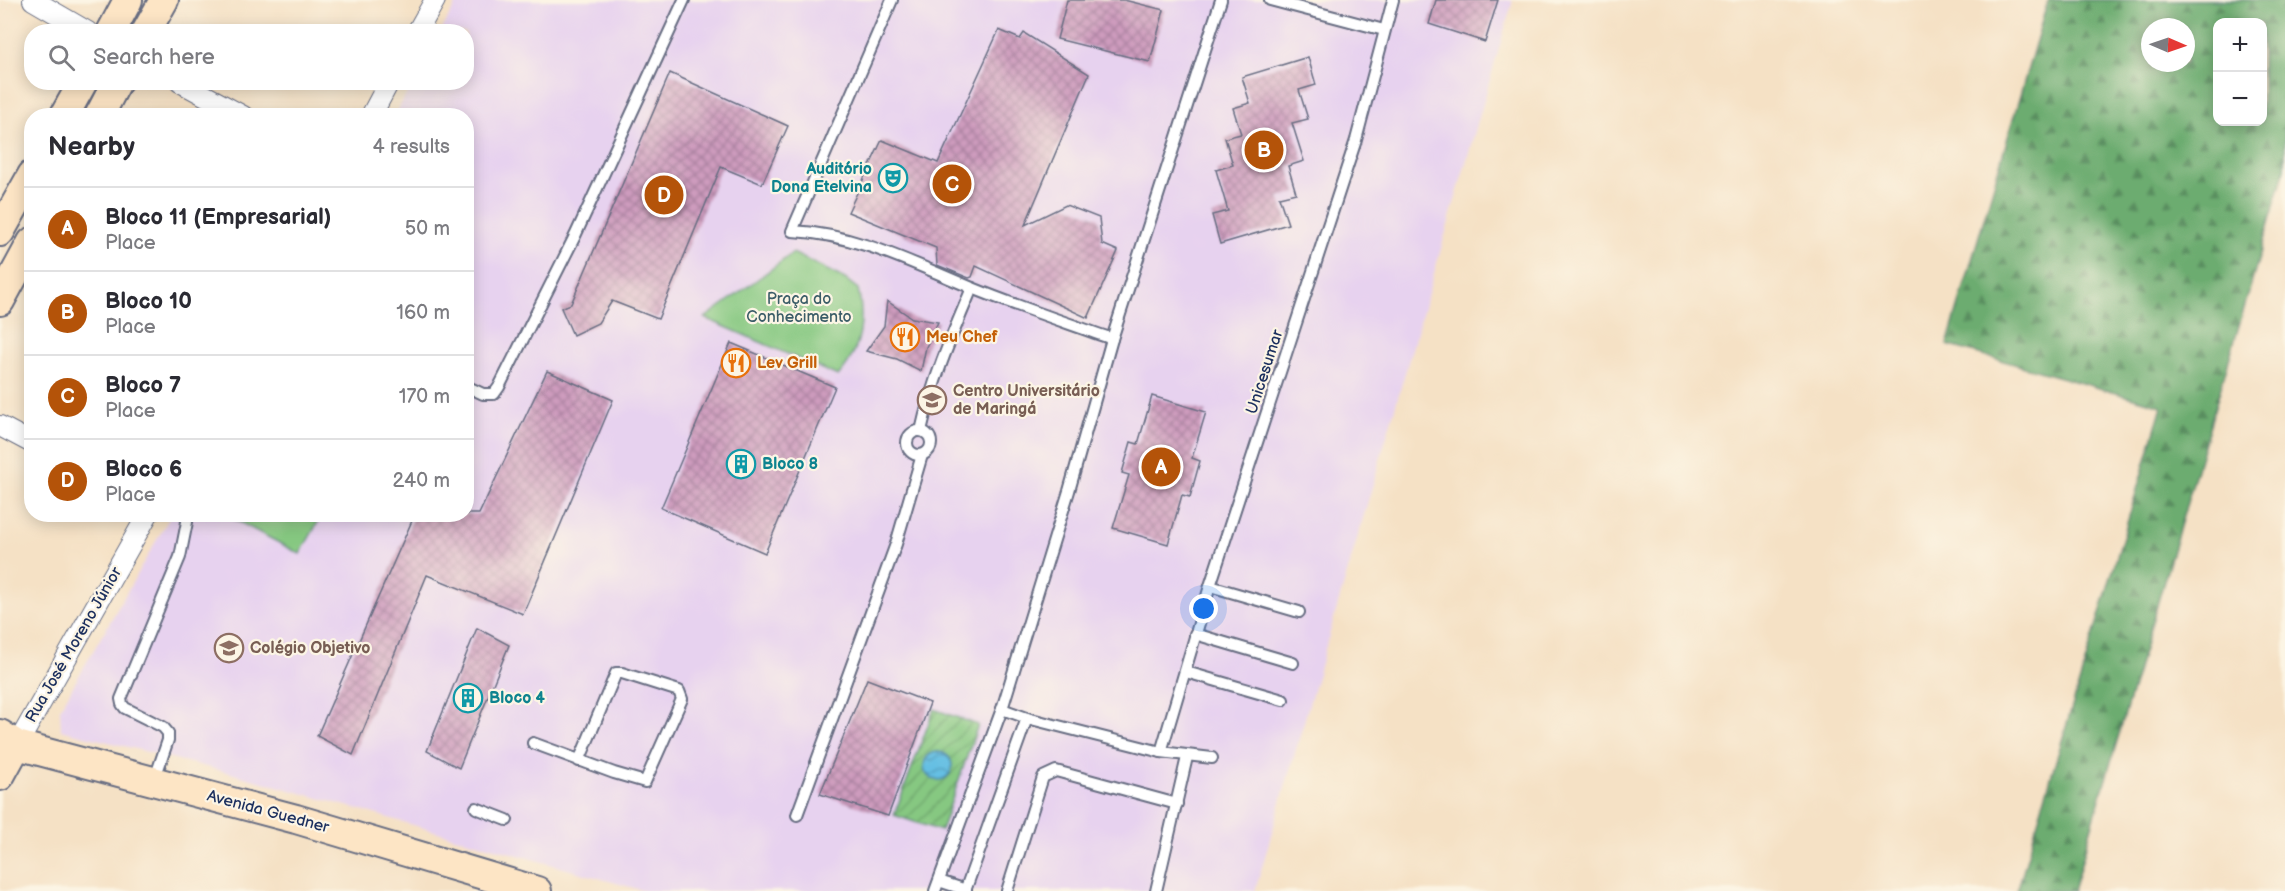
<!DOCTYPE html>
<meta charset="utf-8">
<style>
body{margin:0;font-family:"Balsamiq Sans",sans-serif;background:#f7f7f7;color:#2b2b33}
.controls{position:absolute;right:18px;top:18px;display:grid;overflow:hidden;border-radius:12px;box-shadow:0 3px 15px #0003}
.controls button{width:54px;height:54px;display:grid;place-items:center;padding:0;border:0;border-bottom:2px solid #e1e1e2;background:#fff;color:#2b2b33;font:30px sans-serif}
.compass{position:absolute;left:2141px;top:18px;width:54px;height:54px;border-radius:50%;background:#fff;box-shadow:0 3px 15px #0003;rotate:92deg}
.you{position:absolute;left:1204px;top:609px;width:21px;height:21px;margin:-15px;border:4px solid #fff;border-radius:50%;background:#1a73e8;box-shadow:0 0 0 9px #1a73e833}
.badge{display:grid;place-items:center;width:39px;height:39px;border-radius:50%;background:#b45309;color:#fff;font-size:20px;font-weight:700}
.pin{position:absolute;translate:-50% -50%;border:3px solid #fff;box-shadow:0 2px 6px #0006}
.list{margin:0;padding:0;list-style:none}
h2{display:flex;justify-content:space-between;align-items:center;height:78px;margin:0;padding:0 24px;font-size:26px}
h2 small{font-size:20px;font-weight:400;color:#7c7c81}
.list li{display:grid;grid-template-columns:39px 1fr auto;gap:18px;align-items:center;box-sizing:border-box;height:84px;padding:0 24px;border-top:2px solid #e1e1e2}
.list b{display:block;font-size:22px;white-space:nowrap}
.list p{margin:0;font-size:20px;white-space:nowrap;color:#7c7c81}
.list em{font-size:20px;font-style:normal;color:#7c7c81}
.icon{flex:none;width:33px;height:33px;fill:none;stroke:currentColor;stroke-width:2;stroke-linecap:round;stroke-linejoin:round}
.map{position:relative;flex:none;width:2285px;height:891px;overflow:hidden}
.search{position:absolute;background:#fff;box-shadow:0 3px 15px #0003;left:24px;top:24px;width:450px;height:66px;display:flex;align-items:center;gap:15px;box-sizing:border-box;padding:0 21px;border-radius:24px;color:#7c7c81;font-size:22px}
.panel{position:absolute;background:#fff;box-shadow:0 3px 15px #0003;left:24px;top:108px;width:450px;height:414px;border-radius:24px}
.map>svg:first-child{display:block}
.built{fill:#e7d2ef}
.forest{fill:url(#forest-firs);stroke:#446e66;stroke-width:1.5;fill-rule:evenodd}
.park{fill:#86c881;stroke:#507c70;stroke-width:1.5}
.garden{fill:url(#garden-furrows);stroke:#507c70;stroke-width:1.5}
.water{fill:url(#water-waves);stroke:#4077a0;stroke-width:1.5}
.building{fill:url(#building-cross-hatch)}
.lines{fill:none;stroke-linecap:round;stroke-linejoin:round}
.lane-casing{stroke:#676d82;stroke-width:14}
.street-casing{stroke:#676d82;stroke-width:22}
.secondary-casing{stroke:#676d82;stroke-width:32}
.lane{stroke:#fff;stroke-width:10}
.street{stroke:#fff;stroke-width:20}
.secondary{stroke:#fde5c5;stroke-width:28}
.labels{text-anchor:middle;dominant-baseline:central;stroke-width:4.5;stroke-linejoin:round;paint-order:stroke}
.culture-label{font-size:16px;font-weight:bold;fill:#0d838f;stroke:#fcf5e5;text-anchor:start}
.park-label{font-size:16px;fill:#3b5d68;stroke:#fcf5e5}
.food-label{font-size:16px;font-weight:bold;fill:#c56008;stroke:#fcf5e5;text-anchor:start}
.street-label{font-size:16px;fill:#1b2f5e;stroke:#fcf5e5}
.education-label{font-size:16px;font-weight:bold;fill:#785e54;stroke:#fcf5e5;text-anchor:start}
</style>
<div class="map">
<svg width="2285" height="891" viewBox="0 0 2285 891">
<defs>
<pattern id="forest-firs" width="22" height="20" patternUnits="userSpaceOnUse" patternTransform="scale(1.5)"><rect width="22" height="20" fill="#6cac6f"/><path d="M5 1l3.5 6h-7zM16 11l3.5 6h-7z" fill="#588c5e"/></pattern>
<pattern id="garden-furrows" width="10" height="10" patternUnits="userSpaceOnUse" patternTransform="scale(1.5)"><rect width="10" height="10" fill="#86c881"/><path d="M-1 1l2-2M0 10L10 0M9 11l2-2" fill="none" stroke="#6da36d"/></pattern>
<pattern id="water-waves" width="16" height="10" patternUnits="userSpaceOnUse" patternTransform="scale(1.5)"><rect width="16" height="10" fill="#65bfe3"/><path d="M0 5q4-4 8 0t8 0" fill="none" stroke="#529cbb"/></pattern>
<pattern id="building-cross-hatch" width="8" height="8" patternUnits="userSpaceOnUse" patternTransform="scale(1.5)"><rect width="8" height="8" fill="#ce9bbd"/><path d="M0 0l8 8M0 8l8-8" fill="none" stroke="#a67f9d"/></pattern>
</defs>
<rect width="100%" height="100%" fill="#fcf5e5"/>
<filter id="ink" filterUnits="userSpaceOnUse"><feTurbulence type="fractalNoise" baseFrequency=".0167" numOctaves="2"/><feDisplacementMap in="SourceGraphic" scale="12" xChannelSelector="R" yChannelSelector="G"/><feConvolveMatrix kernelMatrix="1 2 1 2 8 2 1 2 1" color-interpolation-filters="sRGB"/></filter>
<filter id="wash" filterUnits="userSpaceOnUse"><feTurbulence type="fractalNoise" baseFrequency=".008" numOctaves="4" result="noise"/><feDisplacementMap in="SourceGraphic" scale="24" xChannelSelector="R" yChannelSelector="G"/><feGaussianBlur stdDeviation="1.35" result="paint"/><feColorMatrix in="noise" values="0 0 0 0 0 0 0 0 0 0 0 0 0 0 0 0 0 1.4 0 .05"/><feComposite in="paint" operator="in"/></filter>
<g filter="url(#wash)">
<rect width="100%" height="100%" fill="#f5e1c5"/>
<polygon class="built" points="458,0 1513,0 1255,891 644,891 234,774 61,730 60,709 171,515 466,514 466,116 395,115 413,83 466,82 466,32 441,31"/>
<path class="forest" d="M2048 0H2285V169L2073 891H2017L2162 406 1947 345ZM2262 22V122H2218V22ZM2150 27H2186V63H2150Z"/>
<g class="park">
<path d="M793 253 845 279 858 289C865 320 861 351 838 376L705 318Z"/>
<polygon points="226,515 322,514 322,515 300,554"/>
</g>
<polygon class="garden" points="934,709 978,725 941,831 894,815"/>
<circle class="water" cx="938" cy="766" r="14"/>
<g id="blocks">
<g class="building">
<polygon points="1067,0 1124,0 1164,10 1150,62 1057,39"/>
<polygon points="1436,0 1498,0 1485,42 1429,24"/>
<polygon points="999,30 1020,39 1024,33 1089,74 1025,225 1066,205 1099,218 1102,244 1118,251 1088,318 976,266 972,277 969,278 937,265 936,248 848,212 882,140 938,163"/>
<polygon points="1308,57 1316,85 1299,90 1308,119 1292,123 1304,161 1288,166 1296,193 1279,197 1288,224 1220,244 1212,215 1228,211 1216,170 1233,165 1225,138 1241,134 1233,108 1250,103 1242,77"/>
<polygon points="670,73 788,126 762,184 721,167 658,319 612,301 598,323 573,335 561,308 571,304"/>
<polygon points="887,301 912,318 938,322 926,347 921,371 897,359 866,351 884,326"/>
<polygon points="731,343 835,387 765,553 661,508"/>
<polygon points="547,371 613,400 523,614 427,575 353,755 317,736 415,514 479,514"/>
<polygon points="1152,396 1206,412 1192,458 1200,461 1190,497 1182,495 1168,544 1113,528 1129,475 1122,473 1131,442 1138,444"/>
<polygon points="477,628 509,645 459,768 427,751"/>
<polygon points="867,679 930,703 888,816 820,794"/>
</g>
</g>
</g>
<g filter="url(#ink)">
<use href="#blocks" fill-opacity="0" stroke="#676d82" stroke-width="1.5"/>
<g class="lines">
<g class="lane-casing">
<g id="lane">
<path d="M892 0 792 231C856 234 912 263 970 287 1016 306 1065 322 1112 339"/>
<polyline points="1270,0 1384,30"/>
<polyline points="466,386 483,394 494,394 499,387 575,236 684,0"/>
<circle cx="919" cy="443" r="12"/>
<path d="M921 431C932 381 952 335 972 288"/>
<polyline points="1210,586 1299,612"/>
<polyline points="1195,634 1293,663"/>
<polyline points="1186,672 1283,700"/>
<polyline points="1002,709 1027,718 1161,752 1212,758"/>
<polyline points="533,743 614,773 645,782 682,699 679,691 622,673 616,673 579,761"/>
<polyline points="1161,752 1210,586 1356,140 1393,0"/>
<polyline points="154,781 168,740 168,733 163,727 125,708 122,704 121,699 180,557 187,522 186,514"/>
<polyline points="476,808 507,820"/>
<polyline points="797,815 896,544 922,455"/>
<polyline points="939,881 966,890"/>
<polyline points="935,891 1002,709 1069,491 1112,339 1221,0"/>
<polyline points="965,891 1027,718"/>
<polyline points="1007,891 1043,777 1056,771 1177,804"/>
<polyline points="1156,891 1187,757"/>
</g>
</g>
<g class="street-casing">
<g id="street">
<polyline points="33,0 88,32"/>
<polyline points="417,32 435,0"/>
<polyline points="180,82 243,116"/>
<polyline points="371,116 389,82"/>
<polyline points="0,426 32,443"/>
<polyline points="17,745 148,514"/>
</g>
</g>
<g class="secondary-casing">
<g id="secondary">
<polyline points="111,32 128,0"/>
<polyline points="146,32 164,0"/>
<polyline points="64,116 83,82"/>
<polyline points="99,116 117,82"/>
<polyline points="0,232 32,175"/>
<polyline points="0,301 32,242"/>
<polyline points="0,734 17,745 296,819 537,891"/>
<polyline points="0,776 17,745"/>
</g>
</g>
<use href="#lane" class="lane"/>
<use href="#street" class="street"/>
<use href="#secondary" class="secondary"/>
</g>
</g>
<defs>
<g id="theatre-ring" transform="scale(1.5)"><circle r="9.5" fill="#fcf5e5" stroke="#0f9aa8" stroke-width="1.5"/><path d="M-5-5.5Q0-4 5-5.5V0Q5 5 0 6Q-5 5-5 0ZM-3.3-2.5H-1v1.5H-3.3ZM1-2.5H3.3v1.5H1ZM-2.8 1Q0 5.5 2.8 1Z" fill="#0f9aa8"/></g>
<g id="restaurant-ring" transform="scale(1.5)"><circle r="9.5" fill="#fcf5e5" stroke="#e8710a" stroke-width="1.5"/><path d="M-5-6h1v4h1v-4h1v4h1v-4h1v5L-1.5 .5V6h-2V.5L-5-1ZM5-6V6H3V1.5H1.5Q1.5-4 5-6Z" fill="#e8710a"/></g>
<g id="university-ring" transform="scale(1.5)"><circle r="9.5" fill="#fcf5e5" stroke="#8d6e63" stroke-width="1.5"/><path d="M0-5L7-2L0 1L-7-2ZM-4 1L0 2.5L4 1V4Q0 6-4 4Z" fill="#8d6e63"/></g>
<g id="building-ring" transform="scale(1.5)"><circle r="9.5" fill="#fcf5e5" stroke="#0f9aa8" stroke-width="1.5"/><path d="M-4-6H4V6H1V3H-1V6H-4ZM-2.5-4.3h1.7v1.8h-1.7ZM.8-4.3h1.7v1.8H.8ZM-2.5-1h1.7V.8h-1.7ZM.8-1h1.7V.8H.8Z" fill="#0f9aa8"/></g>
<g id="school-ring" transform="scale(1.5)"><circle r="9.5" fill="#fcf5e5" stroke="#8d6e63" stroke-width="1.5"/><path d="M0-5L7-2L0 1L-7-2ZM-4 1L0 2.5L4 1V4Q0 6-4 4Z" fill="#8d6e63"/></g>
</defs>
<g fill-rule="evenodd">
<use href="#theatre-ring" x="893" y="178"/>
<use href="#restaurant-ring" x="905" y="337"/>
<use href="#restaurant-ring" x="736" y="363"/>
<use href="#university-ring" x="932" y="400"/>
<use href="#building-ring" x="741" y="464"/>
<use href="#school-ring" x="229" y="648"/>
<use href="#building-ring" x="468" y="698"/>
</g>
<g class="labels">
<g class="culture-label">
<text x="872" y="169" text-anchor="end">Auditório<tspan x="872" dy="18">Dona Etelvina</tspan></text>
<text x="762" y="464">Bloco 8</text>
<text x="489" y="698">Bloco 4</text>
</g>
<g class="park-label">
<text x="799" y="299">Praça do<tspan x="799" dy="18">Conhecimento</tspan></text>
</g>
<g class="food-label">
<text x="926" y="337">Meu Chef</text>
<text x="757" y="363">Lev Grill</text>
</g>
<g class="street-label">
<text transform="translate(1265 372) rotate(-72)">Unicesumar</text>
<text transform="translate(74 645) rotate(-60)">Rua José Moreno Júnior</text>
<text transform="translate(268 812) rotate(15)">Avenida Guedner</text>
</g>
<g class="education-label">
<text x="953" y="391">Centro Universitário<tspan x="953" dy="18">de Maringá</tspan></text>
<text x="250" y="648">Colégio Objetivo</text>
</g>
</g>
</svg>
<div class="controls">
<button>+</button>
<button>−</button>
</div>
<svg class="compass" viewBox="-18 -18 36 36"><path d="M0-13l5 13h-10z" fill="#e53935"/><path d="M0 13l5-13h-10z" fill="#7c7c81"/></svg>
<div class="you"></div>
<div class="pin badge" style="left:1161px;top:467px">A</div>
<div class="pin badge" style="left:1264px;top:150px">B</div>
<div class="pin badge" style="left:952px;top:184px">C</div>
<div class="pin badge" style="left:664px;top:195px">D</div>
<div class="search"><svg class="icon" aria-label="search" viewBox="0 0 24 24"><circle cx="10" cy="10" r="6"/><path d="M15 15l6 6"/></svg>Search here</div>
<section class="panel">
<h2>Nearby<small>4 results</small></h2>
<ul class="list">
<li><span class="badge">A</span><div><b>Bloco 11 (Empresarial)</b><p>Place</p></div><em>50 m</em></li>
<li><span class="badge">B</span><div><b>Bloco 10</b><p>Place</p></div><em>160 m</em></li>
<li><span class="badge">C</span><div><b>Bloco 7</b><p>Place</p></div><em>170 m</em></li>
<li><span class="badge">D</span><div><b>Bloco 6</b><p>Place</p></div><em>240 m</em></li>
</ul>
</section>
</div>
